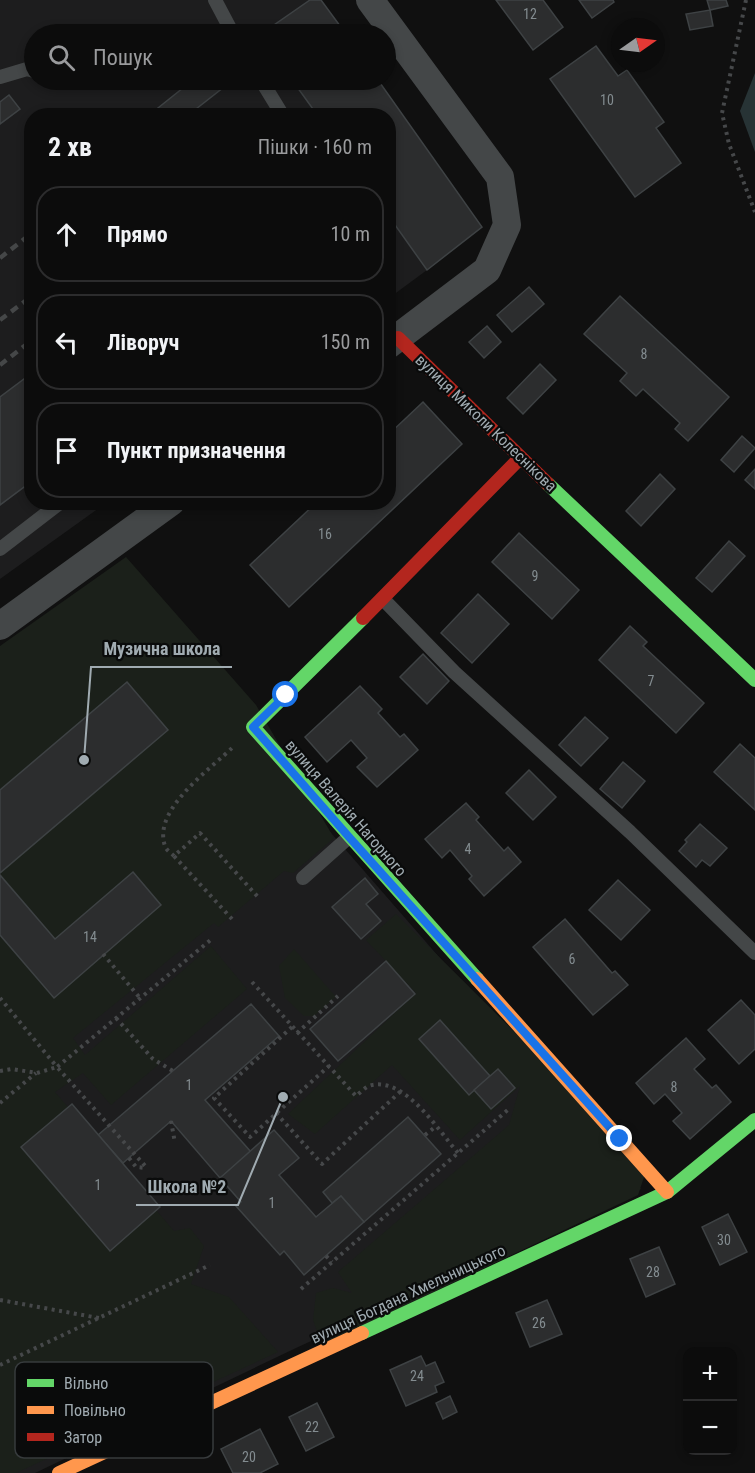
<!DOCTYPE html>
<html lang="uk">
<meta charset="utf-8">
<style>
body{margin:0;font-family:"Roboto Condensed",sans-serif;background:#151515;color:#f1f3f6}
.controls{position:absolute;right:18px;bottom:18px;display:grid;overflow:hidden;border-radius:12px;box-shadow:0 3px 9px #0003}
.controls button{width:54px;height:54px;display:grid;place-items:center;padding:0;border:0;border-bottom:2px solid #2c2c2d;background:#0c0c0c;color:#f1f3f6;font:30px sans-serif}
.compass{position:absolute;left:611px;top:18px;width:54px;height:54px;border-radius:50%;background:#0c0c0c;box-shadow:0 3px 9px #0003;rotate:76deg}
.stop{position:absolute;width:18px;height:18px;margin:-14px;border:4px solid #1a73e8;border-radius:50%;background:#fff}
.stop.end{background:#1a73e8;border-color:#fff;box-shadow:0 2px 6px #0008}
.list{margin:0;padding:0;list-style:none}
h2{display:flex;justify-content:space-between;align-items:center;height:78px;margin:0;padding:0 24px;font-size:26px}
h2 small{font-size:20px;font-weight:400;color:#9a9b9d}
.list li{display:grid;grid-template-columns:39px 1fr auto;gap:18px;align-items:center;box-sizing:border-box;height:96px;margin:0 12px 12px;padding:0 12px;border:2px solid #2c2c2d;border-radius:24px}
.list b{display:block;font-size:22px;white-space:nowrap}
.list em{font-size:20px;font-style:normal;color:#9a9b9d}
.icon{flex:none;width:33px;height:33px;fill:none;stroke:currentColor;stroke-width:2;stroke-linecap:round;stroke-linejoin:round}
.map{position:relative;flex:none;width:755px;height:1473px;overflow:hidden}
.search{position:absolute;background:#0c0c0c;box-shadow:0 3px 9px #0003;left:24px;top:24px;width:372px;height:66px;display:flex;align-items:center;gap:15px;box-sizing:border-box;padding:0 21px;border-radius:33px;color:#9a9b9d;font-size:22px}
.panel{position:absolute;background:#0c0c0c;box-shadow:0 3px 9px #0003;left:24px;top:108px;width:372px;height:402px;border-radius:24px}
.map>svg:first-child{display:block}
.built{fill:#1d1d1e}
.green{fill:#1b201a}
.water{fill:#273335}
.building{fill:#2c2d2e;stroke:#3e4244;stroke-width:1.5}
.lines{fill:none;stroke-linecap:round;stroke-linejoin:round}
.path{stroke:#46484a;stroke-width:4;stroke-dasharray:3 4.5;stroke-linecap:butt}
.lane{stroke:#444748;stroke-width:14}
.street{stroke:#444748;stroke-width:28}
.fast{stroke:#63d668;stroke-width:14}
.slow{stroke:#ff974d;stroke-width:14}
.jam{stroke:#b3261e;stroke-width:14}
.rail{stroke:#454748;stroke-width:4.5;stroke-dasharray:8 6;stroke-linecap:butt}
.route{stroke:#1a73e8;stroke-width:8}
.labels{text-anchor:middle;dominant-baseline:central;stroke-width:4.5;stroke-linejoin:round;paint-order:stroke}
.number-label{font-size:14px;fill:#838c90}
.street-label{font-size:16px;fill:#a0abb1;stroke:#0a0b0b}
.key{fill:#0a0b0b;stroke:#373b3d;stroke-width:1.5}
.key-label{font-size:16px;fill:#a0abb1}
.leader{fill:none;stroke:#a0abb1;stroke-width:2}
.callout-dot{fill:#a0abb1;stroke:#0a0b0b;stroke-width:2}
.callout-label{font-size:18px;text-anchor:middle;font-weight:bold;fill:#a0abb1;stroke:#0a0b0b;stroke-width:4.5;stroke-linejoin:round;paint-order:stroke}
</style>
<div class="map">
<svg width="755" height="1473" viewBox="0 0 755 1473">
<rect width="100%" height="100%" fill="#101010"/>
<g class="built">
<polygon points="0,0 310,0 261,34 34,34 34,80 292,80 318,115 32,116 32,502 106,503 0,579"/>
<polygon points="388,215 427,270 389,298 388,298"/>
<polygon points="318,818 641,1189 296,1348 35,1473 0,1473 0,1013"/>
</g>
<g class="green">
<polygon points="126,557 256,705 334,838 293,873 284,871 218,927 214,923 73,1038 85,1055 211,946 247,989 111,1105 83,1073 55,1092 174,1231 190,1228 204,1246 191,1284 229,1297 278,1352 16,1473 0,1473 0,646"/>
<polygon points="396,914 648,1165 638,1195 322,1345 313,1320 316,1293 333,1288 352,1293 338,1272 509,1125 520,1086 460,1140 392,1065 315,1134 288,1114 416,993 366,940"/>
<polygon points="294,949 336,997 314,1016 304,1016 285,998 279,966"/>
</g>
<polygon class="water" points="755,73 755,152 740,111"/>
<g class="building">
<polygon points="310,0 321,0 346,34 261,34"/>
<polygon points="496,0 543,0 563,27 533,50"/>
<polygon points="579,0 613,0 614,2 592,18"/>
<polygon points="707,0 726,0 728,6 710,10"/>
<polygon points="710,10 713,26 690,30 686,14"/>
<polygon points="596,46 618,76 627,70 664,122 656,128 681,163 635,197 550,79"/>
<polygon points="193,80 233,80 187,116 148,116"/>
<polygon points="292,80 378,80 482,227 427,270 388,215 388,116 318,116"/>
<polygon points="9,95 20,109 0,124 0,102"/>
<polygon points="529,287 544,304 512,332 497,315"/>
<polygon points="620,296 729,397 688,441 675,429 680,423 643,389 636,396 620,381 627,373 584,334"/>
<polygon points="487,326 501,342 484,358 469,342"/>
<polygon points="540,364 556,380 523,414 507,398"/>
<polygon points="32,373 32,481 0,505 0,397"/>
<polygon points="423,402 462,444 289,607 250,565 317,502 388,502 388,435"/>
<polygon points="742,436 755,448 734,472 721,460"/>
<polygon points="755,469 755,489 745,480"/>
<polygon points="660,474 675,489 641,526 626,511"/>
<polygon points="519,533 579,590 552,619 492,562"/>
<polygon points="729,541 745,556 712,592 696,578"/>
<polygon points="478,594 509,624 472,663 441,633"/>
<polygon points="630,626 647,642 643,646 704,703 676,733 599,660"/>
<polygon points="423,654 449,681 427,704 400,677"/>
<polygon points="127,682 168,730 0,873 0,790"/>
<polygon points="360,686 382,709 378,713 400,737 404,734 418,750 377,787 357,767 367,758 351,740 327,762 305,737"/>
<polygon points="585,717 608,738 581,766 559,745"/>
<polygon points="740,744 755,758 755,810 714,772"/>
<polygon points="623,762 645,781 622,808 600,789"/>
<polygon points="529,770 556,797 533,820 506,793"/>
<polygon points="466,803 479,817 476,820 504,851 508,847 521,862 484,896 469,879 472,876 450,850 442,858 425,839"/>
<polygon points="700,824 727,848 710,866 702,860 696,867 679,851 687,842 685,840"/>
<polygon points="133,872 161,905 54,998 0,935 0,875 55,939"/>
<polygon points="365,878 378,894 366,904 381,921 361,939 332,907"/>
<polygon points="618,880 650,910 621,940 589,910"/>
<polygon points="565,919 612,973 615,971 628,985 593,1015 533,947"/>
<polygon points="386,961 415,994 338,1061 310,1029"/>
<polygon points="741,1000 755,1015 755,1049 739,1064 708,1030"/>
<polygon points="251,1004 279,1036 205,1100 251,1152 220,1178 171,1121 123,1163 98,1135"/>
<polygon points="440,1020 490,1076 469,1095 419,1039"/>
<polygon points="686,1038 705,1059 694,1069 712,1088 716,1085 731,1102 690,1139 673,1121 682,1113 665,1094 654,1104 636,1083"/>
<polygon points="498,1069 515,1088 491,1109 474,1090"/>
<polygon points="72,1104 160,1207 110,1251 21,1147"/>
<polygon points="408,1117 441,1154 364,1222 341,1196 332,1203 323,1192"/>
<polygon points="274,1130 299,1158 279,1175 316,1217 341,1196 364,1222 304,1275 284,1251 280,1255 236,1206 241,1202 220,1178"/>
<polygon points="728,1214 747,1252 720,1265 702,1227"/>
<polygon points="659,1247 675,1284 646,1297 630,1259"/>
<polygon points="547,1300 562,1334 530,1347 516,1313"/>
<polygon points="421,1356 426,1366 435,1362 444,1382 435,1386 437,1392 406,1406 390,1370"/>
<polygon points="450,1396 457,1412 443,1419 436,1403"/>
<polygon points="317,1403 334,1437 306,1451 289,1417"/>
<polygon points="260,1429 278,1464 260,1473 233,1473 221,1449"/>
</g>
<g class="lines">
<g class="path">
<polyline points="746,0 722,113 729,144 755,212"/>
<path d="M174 856C171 853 166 850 165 846 152 809 211 769 234 746"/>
<polyline points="232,919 174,856 200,833 258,897"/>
<polyline points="103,954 140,998"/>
<path d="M252 982 356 1096C361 1092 366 1086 372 1085 406 1078 439 1131 458 1153"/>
<polyline points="0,998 57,1067 213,938"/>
<polyline points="116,1018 153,1059 173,1071"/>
<polyline points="292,1027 214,1098 250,1137 329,1066"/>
<polyline points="297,1033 338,996"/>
<polyline points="0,1071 12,1069 37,1073 57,1067 147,1168"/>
<polyline points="0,1103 36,1073"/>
<polyline points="276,1113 322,1164 401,1091"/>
<polyline points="171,1121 175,1143"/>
<polyline points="425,1135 435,1127"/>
<polyline points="129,1158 136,1167 146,1168"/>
<polyline points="326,1256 332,1262"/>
<polyline points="301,1289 510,1108"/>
<polyline points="0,1300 99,1318"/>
<polyline points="0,1365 210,1265"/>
</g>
<g class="lane">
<polyline points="215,0 233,34"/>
<polyline points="0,77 27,69 34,71"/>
<polyline points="68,80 107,83 115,80"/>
<polyline points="261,80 283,116"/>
<polyline points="0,549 61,502"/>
<polyline points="383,599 454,672 630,832 755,953"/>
<polyline points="303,878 349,837"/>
</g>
<g class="street">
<polyline points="370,0 500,177 507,225 487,270 388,345"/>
<polyline points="0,626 171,502"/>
</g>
<g class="fast">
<polyline points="548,484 755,680"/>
<polyline points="363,618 253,727 477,979"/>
<polyline points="362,1333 667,1192 755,1120"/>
</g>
<g class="slow">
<polyline points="477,979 667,1192"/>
<polyline points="59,1473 362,1333"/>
</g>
<g class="jam">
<polyline points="398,338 548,484"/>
<polyline points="363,618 520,458"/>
</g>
<g class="rail">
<polyline points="0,258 32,233"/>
<polyline points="0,320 32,296"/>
<polyline points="0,365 27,344"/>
</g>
</g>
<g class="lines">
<polyline class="route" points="286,695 253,727 349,837 620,1139"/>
</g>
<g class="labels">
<g class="number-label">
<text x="530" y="14">12</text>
<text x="607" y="100">10</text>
<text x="644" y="354">8</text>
<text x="325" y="534">16</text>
<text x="535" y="576">9</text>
<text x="651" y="681">7</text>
<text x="468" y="849">4</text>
<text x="90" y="937">14</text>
<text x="572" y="959">6</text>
<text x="189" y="1085">1</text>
<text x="674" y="1087">8</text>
<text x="98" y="1185">1</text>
<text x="272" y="1203">1</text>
<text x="724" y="1240">30</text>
<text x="653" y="1272">28</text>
<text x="539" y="1323">26</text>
<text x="417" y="1376">24</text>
<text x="312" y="1427">22</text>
<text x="249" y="1457">20</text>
</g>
<g class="street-label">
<text transform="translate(486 423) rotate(44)">вулиця Миколи Колеснікова</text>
<text transform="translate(346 808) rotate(49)">вулиця Валерія Нагорного</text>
<text transform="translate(408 1294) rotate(-25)">вулиця Богдана Хмельницького</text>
</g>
</g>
<rect x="15" y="1362" width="198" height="96" rx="9" class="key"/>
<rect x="27" y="1379" width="27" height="8" fill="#63d668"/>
<rect x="27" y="1406" width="27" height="8" fill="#ff974d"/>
<rect x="27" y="1433" width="27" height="8" fill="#b3261e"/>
<g class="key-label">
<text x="64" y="1389">Вільно</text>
<text x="64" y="1416">Повільно</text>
<text x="64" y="1443">Затор</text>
</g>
<path class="leader" d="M84 760L91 667H232M283 1097L238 1205H136"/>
<g class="callout-dot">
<circle cx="84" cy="760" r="6"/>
<circle cx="283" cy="1097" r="6"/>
</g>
<g class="callout-label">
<text x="162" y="655">Музична школа</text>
<text x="187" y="1193">Школа №2</text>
</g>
</svg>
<div class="controls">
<button>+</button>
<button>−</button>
</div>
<svg class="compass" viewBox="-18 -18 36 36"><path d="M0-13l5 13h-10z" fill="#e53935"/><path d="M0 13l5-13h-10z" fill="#9a9b9d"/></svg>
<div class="stop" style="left:286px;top:695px"></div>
<div class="stop end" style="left:620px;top:1139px"></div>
<div class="search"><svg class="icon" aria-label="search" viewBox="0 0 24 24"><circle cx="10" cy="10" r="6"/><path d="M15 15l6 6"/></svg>Пошук</div>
<section class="panel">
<h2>2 хв<small>Пішки · 160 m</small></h2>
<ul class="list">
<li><svg class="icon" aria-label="ahead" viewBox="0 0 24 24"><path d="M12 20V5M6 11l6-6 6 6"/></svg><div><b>Прямо</b></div><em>10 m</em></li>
<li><svg class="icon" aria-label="left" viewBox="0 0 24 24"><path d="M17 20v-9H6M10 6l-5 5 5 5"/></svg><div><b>Ліворуч</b></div><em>150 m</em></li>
<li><svg class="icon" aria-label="arrive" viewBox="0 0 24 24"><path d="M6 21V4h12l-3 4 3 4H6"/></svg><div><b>Пункт призначення</b></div></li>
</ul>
</section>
</div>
